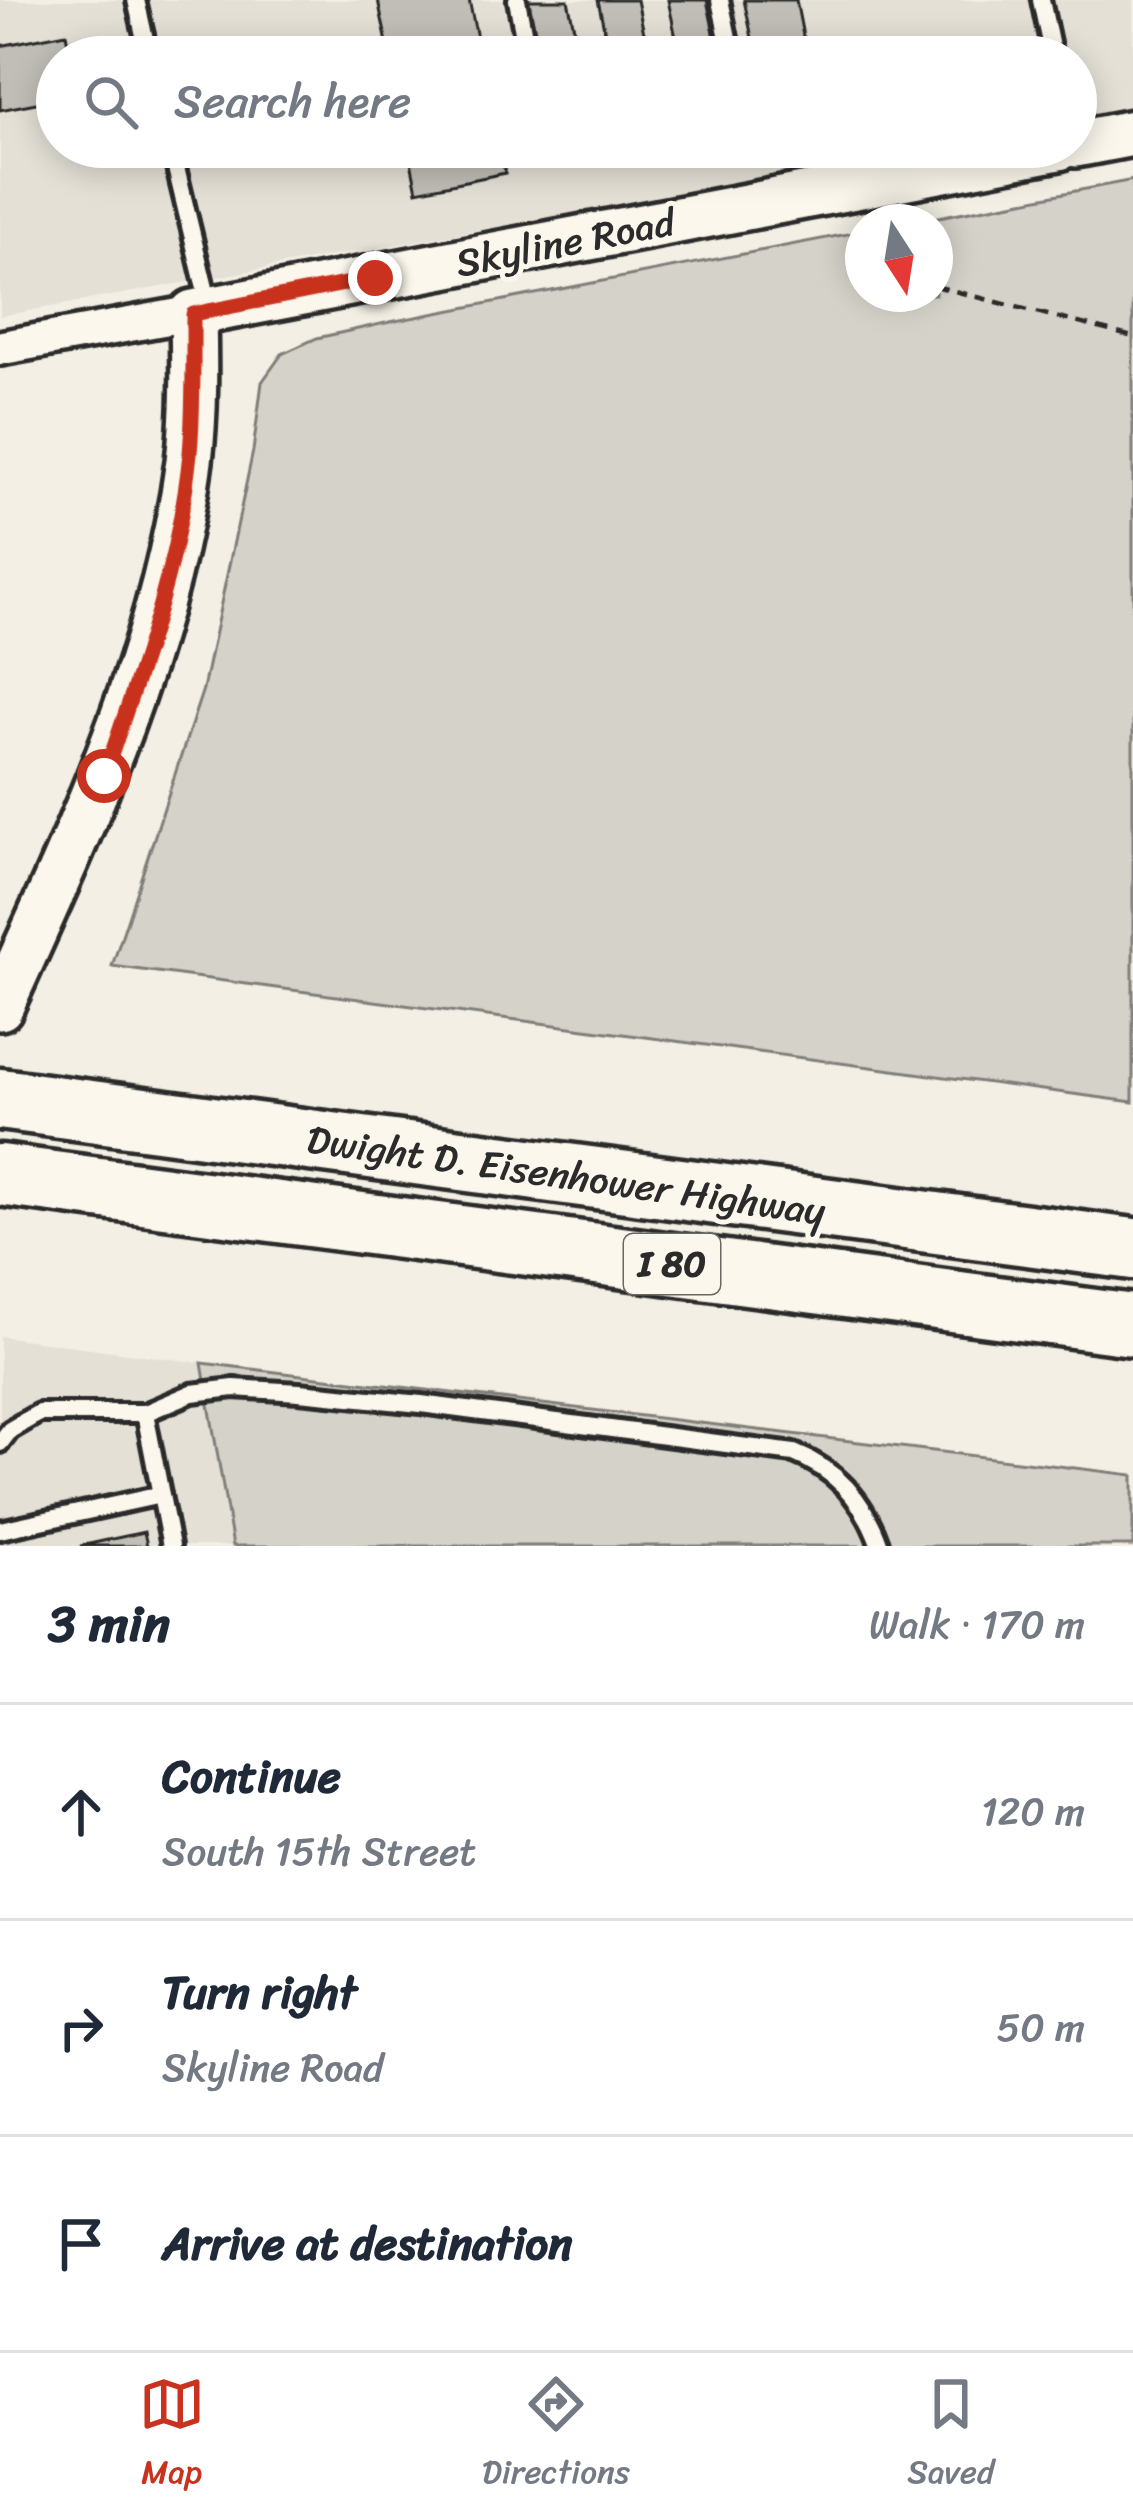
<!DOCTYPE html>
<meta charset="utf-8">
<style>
body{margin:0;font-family:Sriracha,sans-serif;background:#f2f2f3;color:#1f2937}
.compass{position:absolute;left:845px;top:204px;width:108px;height:108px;border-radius:50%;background:#fff;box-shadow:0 6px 30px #0003;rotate:168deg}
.stop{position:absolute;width:36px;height:36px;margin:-27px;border:9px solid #c8321e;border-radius:50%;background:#fff}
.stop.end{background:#c8321e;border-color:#fff;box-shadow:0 3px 12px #0008}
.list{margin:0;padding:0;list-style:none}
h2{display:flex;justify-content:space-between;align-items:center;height:156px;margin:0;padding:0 48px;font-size:51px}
h2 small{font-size:39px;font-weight:400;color:#747a83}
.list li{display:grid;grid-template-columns:78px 1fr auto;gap:36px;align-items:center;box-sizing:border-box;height:216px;padding:0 48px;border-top:3px solid #e0e1e3}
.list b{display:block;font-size:45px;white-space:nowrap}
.list p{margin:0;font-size:39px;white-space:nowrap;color:#747a83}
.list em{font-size:39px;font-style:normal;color:#747a83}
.icon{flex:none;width:66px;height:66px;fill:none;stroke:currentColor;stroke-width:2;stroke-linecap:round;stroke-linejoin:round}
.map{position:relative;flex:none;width:1133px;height:1546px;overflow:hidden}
.search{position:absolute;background:#fff;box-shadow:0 6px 30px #0003;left:36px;right:36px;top:36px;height:132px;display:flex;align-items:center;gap:30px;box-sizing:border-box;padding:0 42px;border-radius:66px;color:#747a83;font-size:45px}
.sheet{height:804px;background:#fff}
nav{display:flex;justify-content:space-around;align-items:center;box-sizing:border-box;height:168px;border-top:3px solid #e0e1e3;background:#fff;font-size:33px;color:#747a83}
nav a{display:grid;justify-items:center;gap:6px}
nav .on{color:#c8321e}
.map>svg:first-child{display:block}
.built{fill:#e4e0d6}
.green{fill:#d5d2c9;stroke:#807e7a;stroke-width:3}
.building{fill:#c0beb6;stroke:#2b2b2b;stroke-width:3}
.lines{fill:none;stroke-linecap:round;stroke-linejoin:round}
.lane-casing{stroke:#2b2b2b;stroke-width:26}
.street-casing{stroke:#2b2b2b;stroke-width:42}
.secondary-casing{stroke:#2b2b2b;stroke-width:54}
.highway-casing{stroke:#2b2b2b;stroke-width:69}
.path{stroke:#2b2b2b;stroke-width:4.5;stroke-dasharray:12 9;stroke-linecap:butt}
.lane{stroke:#fbf7ec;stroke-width:16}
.street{stroke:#fbf7ec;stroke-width:33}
.secondary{stroke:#fbf7ec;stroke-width:45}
.highway{stroke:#fbf7ec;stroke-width:60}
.route{stroke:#c8321e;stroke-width:15}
.labels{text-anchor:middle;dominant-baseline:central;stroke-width:10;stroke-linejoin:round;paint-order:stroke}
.shield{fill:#fbf7ec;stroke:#696865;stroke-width:3}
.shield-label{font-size:36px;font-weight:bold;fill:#2b2b2b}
.street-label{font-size:39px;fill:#2b2b2b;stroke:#fbf7ec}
</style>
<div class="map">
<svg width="1133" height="1546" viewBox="0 0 1133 1546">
<rect width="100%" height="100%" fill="#f3efe4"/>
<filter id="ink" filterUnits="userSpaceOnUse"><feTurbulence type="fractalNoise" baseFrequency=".00833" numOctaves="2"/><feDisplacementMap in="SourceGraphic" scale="24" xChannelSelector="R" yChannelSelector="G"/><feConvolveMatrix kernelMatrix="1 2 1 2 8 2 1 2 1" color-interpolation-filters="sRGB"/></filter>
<g filter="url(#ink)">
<g class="built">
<polygon points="0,0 1133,0 1133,111 1076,121 1076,57 57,57 57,147 938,147 0,316"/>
<polygon points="0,1336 202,1363 233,1546 0,1546"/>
</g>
<g class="green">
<polygon points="1133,180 1133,1102 112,966 203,689 253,451 262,382 282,354 317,338 390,322 863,231 863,294 935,294 935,222 912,222"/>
<polygon points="202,1363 1133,1475 1133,1546 233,1546"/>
</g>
<g class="building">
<polygon points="378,0 469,0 481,57 390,57"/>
<polygon points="528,0 568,0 580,57 541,57"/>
<polygon points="598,0 637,0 649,57 610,57"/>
<polygon points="668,0 707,0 719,57 680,57"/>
<polygon points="744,0 796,0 804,41 755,52"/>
<polygon points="66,33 70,57 57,57 57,99 0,110 0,46"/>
<polygon points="408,147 500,147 505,173 417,191"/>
<polygon points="144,1532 147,1546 80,1546"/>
</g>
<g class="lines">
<g class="lane-casing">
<g id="lane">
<polyline points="136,0 149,57"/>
<polyline points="517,0 528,57"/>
<polyline points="720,0 732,57"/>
<polyline points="1041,0 1053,57"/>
<polyline points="171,147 210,309"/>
<path d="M145 1413 192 1393 234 1388 299 1392 421 1404 794 1453C837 1470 865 1502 880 1546"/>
<polyline points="0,1443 10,1430 39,1413 145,1413 161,1495"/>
<polyline points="0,1530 161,1495 171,1546"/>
</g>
</g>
<g class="street-casing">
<polyline id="street" points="0,348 193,313"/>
</g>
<g class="secondary-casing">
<g id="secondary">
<polyline points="1076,144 1133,133"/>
<path d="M0 1007C80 830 163 655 189 461 195 412 194 362 193 313L1059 147"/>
</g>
</g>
<g class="highway-casing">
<g id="highway">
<polyline points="0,1099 1133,1249"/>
<polyline points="0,1175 1133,1325"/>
</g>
</g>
<polyline class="path" points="935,286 1133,337"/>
<use href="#lane" class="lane"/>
<use href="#street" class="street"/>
<use href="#secondary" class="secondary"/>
<use href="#highway" class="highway"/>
</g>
</g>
<g class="lines" filter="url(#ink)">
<path class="route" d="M104 776C140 671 179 565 190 453 194 407 193 360 193 314L375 278"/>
</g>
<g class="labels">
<rect class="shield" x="624" y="1234" width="96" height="60" rx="9"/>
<g class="shield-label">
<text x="672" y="1264">I 80</text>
</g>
<g class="street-label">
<text transform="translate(565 242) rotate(-11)">Skyline Road</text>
<text transform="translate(566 1175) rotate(8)">Dwight D. Eisenhower Highway</text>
</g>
</g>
</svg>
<svg class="compass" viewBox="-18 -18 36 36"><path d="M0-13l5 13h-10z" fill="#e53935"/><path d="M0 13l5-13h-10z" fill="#747a83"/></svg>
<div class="stop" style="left:104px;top:776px"></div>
<div class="stop end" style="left:375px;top:278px"></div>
<div class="search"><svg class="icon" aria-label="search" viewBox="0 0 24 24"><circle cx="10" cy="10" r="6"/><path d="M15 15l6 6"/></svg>Search here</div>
</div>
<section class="sheet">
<h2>3 min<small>Walk · 170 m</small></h2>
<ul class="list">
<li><svg class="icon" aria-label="ahead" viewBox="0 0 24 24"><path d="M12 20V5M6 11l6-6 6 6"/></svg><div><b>Continue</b><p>South 15th Street</p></div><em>120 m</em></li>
<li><svg class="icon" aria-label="right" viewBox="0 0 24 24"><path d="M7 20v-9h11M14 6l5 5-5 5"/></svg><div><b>Turn right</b><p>Skyline Road</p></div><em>50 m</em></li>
<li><svg class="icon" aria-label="arrive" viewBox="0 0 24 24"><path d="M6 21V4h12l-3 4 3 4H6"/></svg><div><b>Arrive at destination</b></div></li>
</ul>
</section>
<nav>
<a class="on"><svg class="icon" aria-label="map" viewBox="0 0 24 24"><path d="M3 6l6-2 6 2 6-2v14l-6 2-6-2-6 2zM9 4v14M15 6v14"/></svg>Map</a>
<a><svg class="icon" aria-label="directions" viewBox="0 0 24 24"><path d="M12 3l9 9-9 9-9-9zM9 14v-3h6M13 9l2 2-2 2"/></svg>Directions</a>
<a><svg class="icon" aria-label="saved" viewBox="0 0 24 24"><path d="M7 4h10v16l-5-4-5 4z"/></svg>Saved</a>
</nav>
